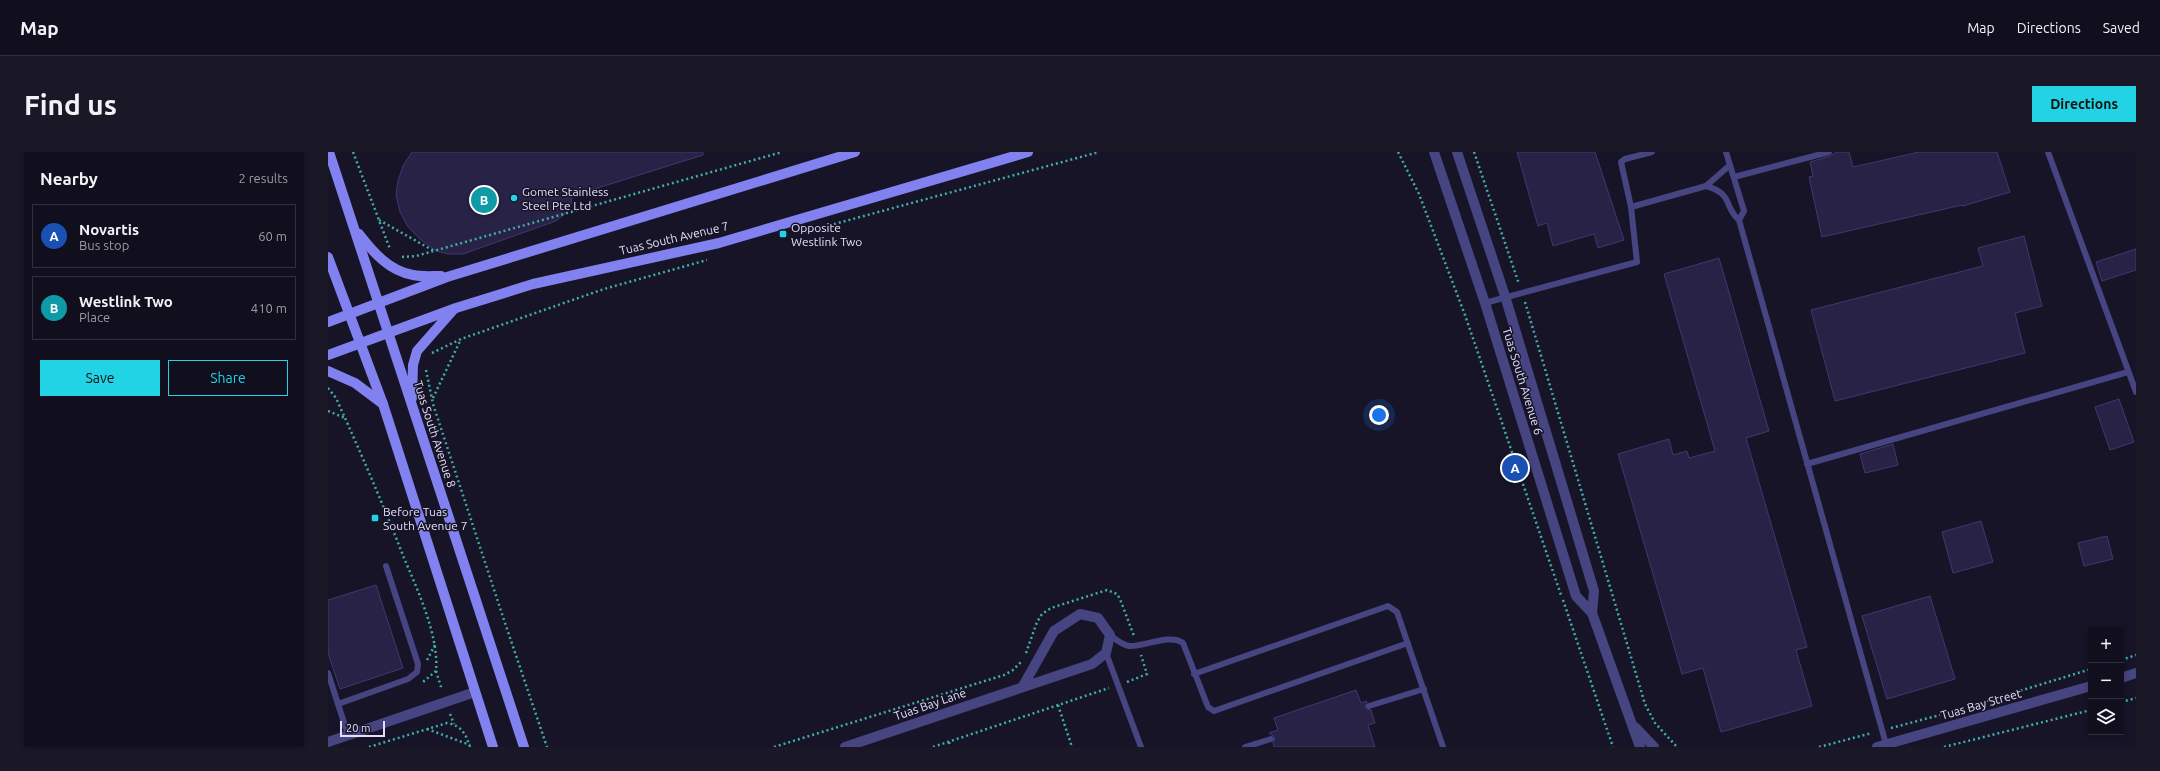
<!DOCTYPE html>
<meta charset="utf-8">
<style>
body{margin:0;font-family:Ubuntu,sans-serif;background:#1a1827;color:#f1f3f6}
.controls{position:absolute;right:12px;bottom:12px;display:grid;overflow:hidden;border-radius:0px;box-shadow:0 2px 6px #0003}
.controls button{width:36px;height:36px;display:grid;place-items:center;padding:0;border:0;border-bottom:1px solid #302f3c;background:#110f1e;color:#f1f3f6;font:20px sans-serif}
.scale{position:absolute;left:12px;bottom:10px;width:45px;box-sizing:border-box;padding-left:4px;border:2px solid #e2dffb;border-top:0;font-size:11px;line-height:14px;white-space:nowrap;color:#e2dffb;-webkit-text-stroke:3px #171428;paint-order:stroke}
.you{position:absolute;left:1051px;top:263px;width:14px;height:14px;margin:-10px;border:3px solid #fff;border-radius:50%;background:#1a73e8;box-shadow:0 0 0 6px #1a73e833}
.badge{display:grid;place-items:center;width:26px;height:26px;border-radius:50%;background:#21d3e4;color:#fff;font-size:13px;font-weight:700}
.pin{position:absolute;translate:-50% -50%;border:2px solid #fff;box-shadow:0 1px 4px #0006}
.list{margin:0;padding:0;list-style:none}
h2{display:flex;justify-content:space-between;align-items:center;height:52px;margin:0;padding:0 16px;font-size:17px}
h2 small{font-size:13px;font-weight:400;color:#9c9ca4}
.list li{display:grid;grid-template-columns:26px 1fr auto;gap:12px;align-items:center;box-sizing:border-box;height:64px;margin:0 8px 8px;padding:0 8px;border:1px solid #302f3c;border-radius:0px}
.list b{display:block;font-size:15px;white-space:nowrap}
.list p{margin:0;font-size:13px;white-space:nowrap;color:#9c9ca4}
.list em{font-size:13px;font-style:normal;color:#9c9ca4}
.actions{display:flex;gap:8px;padding:12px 16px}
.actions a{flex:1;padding:9px 0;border:1px solid #21d3e4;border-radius:0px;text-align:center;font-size:14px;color:#21d3e4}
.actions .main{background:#21d3e4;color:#111}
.icon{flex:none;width:22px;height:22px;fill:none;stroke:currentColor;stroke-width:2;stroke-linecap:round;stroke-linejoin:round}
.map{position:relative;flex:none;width:1808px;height:595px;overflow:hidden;border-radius:0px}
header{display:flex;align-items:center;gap:24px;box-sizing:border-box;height:56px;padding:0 20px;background:#110f1e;border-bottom:1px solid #302f3c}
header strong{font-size:19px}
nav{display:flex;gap:22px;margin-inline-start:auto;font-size:14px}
.intro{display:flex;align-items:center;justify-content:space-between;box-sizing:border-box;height:96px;padding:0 24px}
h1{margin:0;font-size:28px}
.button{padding:10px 18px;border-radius:0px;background:#21d3e4;color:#111;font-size:14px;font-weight:700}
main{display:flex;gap:24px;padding:0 24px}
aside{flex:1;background:#110f1e;border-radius:0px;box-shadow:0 2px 6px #0003}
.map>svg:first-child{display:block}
.building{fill:#292247;stroke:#413770}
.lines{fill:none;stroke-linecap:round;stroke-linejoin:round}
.path{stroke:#40aea6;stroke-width:2.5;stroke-dasharray:2 3;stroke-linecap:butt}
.lane{stroke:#464481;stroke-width:6}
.street{stroke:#464481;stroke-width:10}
.secondary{stroke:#8281f0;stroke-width:10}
.poi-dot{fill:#21d3e4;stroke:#171428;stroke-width:1.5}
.labels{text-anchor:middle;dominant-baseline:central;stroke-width:3;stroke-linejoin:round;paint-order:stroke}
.poi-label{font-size:12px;fill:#e2dffb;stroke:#171428;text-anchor:start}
.street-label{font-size:12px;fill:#e2dffb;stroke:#171428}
</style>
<header>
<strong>Map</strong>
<nav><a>Map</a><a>Directions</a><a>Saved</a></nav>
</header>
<div class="intro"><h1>Find us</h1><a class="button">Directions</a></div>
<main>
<aside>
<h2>Nearby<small>2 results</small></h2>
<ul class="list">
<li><span class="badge" style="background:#1a4fb4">A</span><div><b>Novartis</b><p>Bus stop</p></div><em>60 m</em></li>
<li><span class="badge" style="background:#0f9aa8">B</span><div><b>Westlink Two</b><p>Place</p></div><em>410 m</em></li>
</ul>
<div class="actions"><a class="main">Save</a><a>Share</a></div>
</aside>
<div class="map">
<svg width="1808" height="595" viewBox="0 0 1808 595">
<rect width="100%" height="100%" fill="#171428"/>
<g class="building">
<polygon points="84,0 375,0 375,3 244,44 243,53 239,60 228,69 135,102 120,102 108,99 92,87 80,75 72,60 68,43 70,29 75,14"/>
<polygon points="1189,0 1267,0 1296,88 1270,96 1266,82 1225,94 1219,71 1210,74"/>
<polygon points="1509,0 1521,0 1525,15 1591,0 1669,0 1682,40 1635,54 1634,53 1494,85 1481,25 1485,24 1482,10 1502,4"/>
<polygon points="1696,84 1714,154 1687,161 1697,201 1507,249 1483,158 1655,114 1650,96"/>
<polygon points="1808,97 1808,118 1774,129 1768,110"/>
<polygon points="1391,106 1441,279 1418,286 1479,495 1468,498 1484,554 1393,580 1375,516 1354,522 1290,302 1341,287 1345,303 1359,299 1361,306 1387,299 1336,122"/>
<polygon points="1791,247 1806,290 1782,298 1767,255"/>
<polygon points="1565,292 1570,313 1537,321 1532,302"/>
<polygon points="1653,369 1665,410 1625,421 1614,380"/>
<polygon points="1779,384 1785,407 1756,414 1750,391"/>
<polygon points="48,433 75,516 12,537 0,501 0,448"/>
<polygon points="1602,444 1627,527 1559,547 1534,464"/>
<polygon points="1028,538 1033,551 1039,549 1037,556 1043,558 1047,571 1040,573 1047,595 946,595 945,591 947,585 941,581 950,578 946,566"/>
</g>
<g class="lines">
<g class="path">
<polyline points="25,0 62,97"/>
<polyline points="1070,0 1091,42 1137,163 1233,443"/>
<polyline points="1146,0 1191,132"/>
<polyline points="51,68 106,99"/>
<polyline points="477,80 771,0"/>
<polyline points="74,105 88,104 454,0"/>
<polyline points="1197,150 1317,552 1327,571 1349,595"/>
<polyline points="104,201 133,187 276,137 379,108"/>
<polyline points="98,218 105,252 177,471 219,595"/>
<path d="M0 236 8 246C32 299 55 352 76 406 90 439 111 484 108 519L95 530"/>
<polyline points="105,246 133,187"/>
<polyline points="0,259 17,266"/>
<polyline points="1235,448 1285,595"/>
<polyline points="698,501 709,470 714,462 723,456 779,438 789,442 792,447 806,484"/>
<polyline points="99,508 107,493"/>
<polyline points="1793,508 1808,503"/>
<polyline points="108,519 114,538"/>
<polyline points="799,530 819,522 813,503"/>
<polyline points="1659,549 1763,517"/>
<polyline points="1793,550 1808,546"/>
<polyline points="730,553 744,595"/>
<polyline points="122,562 126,572"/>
<polyline points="1563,576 1612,563"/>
<polyline points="99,577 142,593"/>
<polyline points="621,590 622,595"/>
<path d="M41 595 119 571C133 573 138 582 142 595"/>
<polyline points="446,595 676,523 685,518 693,510"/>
<polyline points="605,595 781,536"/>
<polyline points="1491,595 1544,581"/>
<polyline points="1616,595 1763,558"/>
</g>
<g class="lane">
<polyline points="1398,0 1416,59 1411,68"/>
<polyline points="1720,0 1808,240"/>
<polyline points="1406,25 1501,0"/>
<path d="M1378 34C1406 42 1395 54 1411 68L1558 592"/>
<polyline points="1303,55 1378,34 1402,13"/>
<polyline points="1157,151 1309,110 1303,55 1293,10 1297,7 1324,0"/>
<polyline points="1479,312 1800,220"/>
<path d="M782 483C787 487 794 493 801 494 816 495 843 481 855 491L880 555 886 559 1080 491"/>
<polyline points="778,501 813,595"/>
<polyline points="0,521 20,583"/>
<polyline points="866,522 1060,454 1069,460 1115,595"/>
<polyline points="10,552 80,527 89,520 90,512 58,414"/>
<polyline points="1041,554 1096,537"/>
<polyline points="917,595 943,587"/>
</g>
<g class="street">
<polyline points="1106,0 1157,151 1248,444 1264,461 1312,595"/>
<polyline points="1129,0 1177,144 1266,439 1264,461"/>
<polyline points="1793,526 1808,521"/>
<polyline points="1307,575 1326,595"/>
<polyline points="0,590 147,540"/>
<polyline points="517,595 764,512 778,501 782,483 770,466 752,462 726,479 695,534"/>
<polyline points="1549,595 1763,534"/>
</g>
<g class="secondary">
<polyline points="1,0 196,595"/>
<path d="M31 82C45 100 61 119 85 123 94 125 104 124 113 124"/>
<polyline points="0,105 55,252 165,595"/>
<polyline points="0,170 119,125 527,0"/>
<polyline points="0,203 128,156 205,132 391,91 700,0"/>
<polyline points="0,219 27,231 55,252"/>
<polyline points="84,246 85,213 89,199 126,157"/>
</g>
</g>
<g class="poi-dot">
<circle cx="186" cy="46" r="4"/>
<rect x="451" y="78" width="8" height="8" rx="2"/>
<rect x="43" y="362" width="8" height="8" rx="2"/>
</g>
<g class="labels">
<g class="poi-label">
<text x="194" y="39">Gomet Stainless<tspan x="194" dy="14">Steel Pte Ltd</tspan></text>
<text x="463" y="75">Opposite<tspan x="463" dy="14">Westlink Two</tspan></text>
<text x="55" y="359">Before Tuas<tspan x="55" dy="14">South Avenue 7</tspan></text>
</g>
<g class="street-label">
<text transform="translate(346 86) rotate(-13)">Tuas South Avenue 7</text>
<text transform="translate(1195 229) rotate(73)">Tuas South Avenue 6</text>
<text transform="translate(107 282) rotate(72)">Tuas South Avenue 8</text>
<text transform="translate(602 552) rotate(-19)">Tuas Bay Lane</text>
<text transform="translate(1653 552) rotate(-16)">Tuas Bay Street</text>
</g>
</g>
</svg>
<div class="controls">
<button>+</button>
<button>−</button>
<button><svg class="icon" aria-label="layers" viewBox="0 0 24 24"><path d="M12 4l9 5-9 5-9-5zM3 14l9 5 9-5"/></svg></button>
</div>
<div class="scale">20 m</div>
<div class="you"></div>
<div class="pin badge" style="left:1187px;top:316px;background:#1a4fb4">A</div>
<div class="pin badge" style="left:156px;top:48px;background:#0f9aa8">B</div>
</div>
</main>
